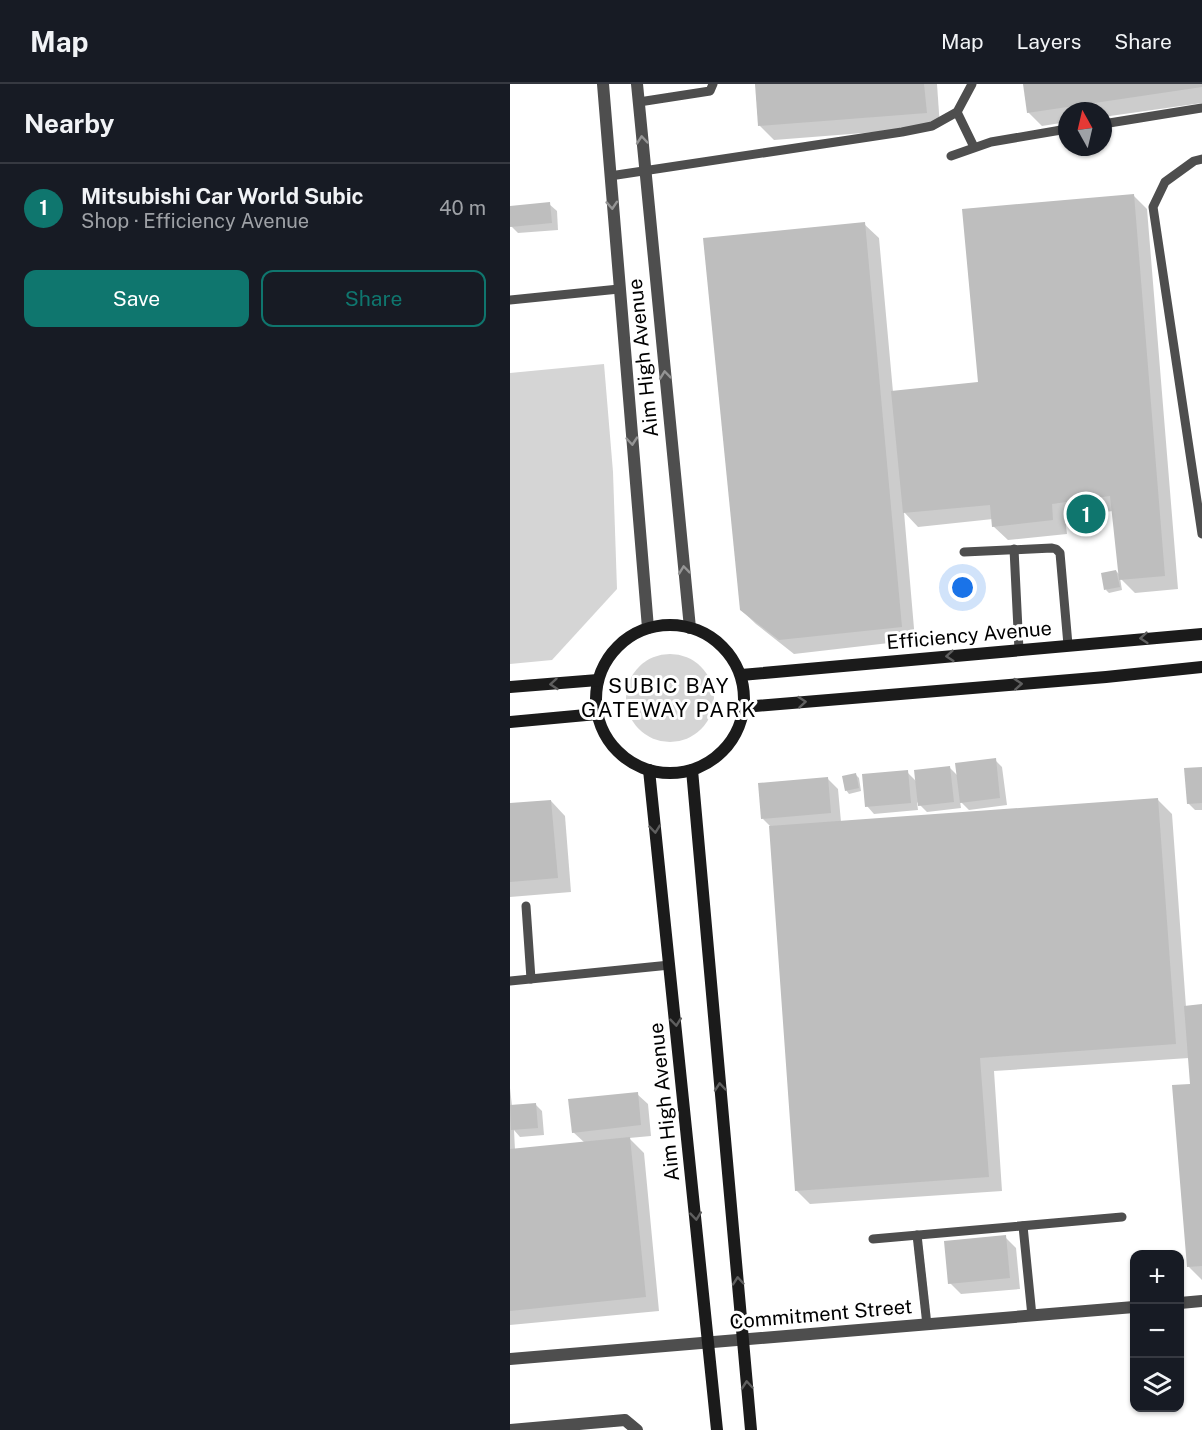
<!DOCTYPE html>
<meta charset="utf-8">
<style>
body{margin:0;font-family:"Public Sans",sans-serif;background:#242831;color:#f1f3f6}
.controls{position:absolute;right:18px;bottom:18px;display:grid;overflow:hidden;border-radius:12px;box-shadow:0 2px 4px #0004}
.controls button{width:54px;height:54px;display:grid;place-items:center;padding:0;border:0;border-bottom:2px solid #363941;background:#171b24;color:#f1f3f6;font:30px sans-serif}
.compass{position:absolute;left:548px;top:18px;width:54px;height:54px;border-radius:50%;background:#171b24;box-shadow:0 2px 4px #0004;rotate:352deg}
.you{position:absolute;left:453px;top:504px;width:21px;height:21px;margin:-15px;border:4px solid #fff;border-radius:50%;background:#1a73e8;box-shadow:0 0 0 9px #1a73e833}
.badge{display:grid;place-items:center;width:39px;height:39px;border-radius:50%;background:#0f766e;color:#fff;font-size:20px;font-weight:700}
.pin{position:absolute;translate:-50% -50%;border:3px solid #fff;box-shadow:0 2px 6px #0006}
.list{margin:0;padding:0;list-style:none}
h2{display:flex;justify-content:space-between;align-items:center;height:78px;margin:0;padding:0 24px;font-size:26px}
h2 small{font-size:20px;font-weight:400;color:#9ea1a6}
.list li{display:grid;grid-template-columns:39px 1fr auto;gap:18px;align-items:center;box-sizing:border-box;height:90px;padding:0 24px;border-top:2px solid #363941}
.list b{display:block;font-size:22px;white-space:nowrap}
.list p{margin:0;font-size:20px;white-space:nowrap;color:#9ea1a6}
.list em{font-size:20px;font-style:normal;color:#9ea1a6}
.actions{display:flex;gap:12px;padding:18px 24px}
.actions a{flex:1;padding:14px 0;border:2px solid #0f766e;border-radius:12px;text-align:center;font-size:21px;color:#0f766e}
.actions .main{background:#0f766e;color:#fff}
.icon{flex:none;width:33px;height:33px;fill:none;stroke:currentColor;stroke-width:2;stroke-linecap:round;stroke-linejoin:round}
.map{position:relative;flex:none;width:692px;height:1346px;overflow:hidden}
header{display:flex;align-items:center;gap:36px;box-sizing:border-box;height:84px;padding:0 30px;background:#171b24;border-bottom:2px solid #363941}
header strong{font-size:28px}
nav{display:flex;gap:33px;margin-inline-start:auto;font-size:21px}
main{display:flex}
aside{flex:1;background:#171b24}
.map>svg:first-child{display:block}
.green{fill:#d5d5d5}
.shadow{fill:#0003}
.building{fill:#bebebe}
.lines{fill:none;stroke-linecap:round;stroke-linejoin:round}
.lane{stroke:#4e4e4e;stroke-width:9}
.street{stroke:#4e4e4e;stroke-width:12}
.secondary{stroke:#1b1b1b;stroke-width:12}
.oneway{stroke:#959595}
.oneway2{stroke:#5f5f5f}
.labels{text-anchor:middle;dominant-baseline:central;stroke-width:6;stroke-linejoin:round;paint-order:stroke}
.street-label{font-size:20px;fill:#000;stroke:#fff}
.neighbourhood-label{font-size:21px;letter-spacing:1.5px;fill:#000;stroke:#fff}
</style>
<header>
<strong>Map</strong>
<nav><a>Map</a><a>Layers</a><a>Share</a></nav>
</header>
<main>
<aside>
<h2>Nearby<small></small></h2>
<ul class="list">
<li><span class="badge">1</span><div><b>Mitsubishi Car World Subic</b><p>Shop · Efficiency Avenue</p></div><em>40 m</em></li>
</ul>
<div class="actions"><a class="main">Save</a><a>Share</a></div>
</aside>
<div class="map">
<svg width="692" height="1346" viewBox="0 0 692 1346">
<rect width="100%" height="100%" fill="#fff"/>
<g class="green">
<polygon points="94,280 103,388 107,505 42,576 0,580 0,289"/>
<circle cx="160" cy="614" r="44"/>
</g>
<g class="shadow">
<polygon points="247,0 427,0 430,43 264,56 250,42"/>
<polygon points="514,0 692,0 692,19 593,33 593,27 557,27 557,38 532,42 518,28"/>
<polygon points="623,111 637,125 668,505 625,509 610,494 612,506 599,509 596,506 606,487 611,492 603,427 555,433 557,450 498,456 483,442 483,435 408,443 394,428 405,556 284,570 246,540 231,526 354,140 369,154 383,308 470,300"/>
<polygon points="39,120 47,127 48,146 8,149 1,142 0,124"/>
<polygon points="485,676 492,683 497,721 459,726 450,717 451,724 417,728 407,718 408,726 364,730 357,722 397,688 407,698 440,684 448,692"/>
<polygon points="692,685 692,726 685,726 678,719 676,686"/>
<polygon points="346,691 349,694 351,707 339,710 336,706"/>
<polygon points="317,694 328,705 331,738 648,716 662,730 676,923 692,921 692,1196 679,1183 682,1001 679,974 484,987 492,1107 300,1120 286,1106 261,743 253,735"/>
<polygon points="41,717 55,732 61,808 0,813 0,721"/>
<polygon points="0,1004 2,1022 25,1020 32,1027 34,1051 10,1053 4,1046 5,1066 75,1059 63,1048 127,1010 138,1020 141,1052 119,1054 134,1069 149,1227 0,1241"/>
<polygon points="495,1153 506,1164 510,1205 451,1210 440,1199"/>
</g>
<g class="building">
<polygon points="245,0 414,0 417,29 248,42"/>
<polygon points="513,0 692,0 692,3 517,29"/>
<polygon points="624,110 655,492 609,496 600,412 542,420 543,436 482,443 480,421 393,429 381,307 468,298 452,125"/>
<polygon points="40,118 42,139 0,143 0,122"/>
<polygon points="355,138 392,543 269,556 230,526 193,154"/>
<polygon points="606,486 610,503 594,506 591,489"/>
<polygon points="486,674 490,714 450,719 445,679"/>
<polygon points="440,682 444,718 408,722 404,686"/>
<polygon points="692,683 692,719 677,720 674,684"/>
<polygon points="398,686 401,719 355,723 352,690"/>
<polygon points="346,689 349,704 335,707 332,692"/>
<polygon points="318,693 321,729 251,735 248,699"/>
<polygon points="648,714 666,960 470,974 479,1093 285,1107 259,742"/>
<polygon points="41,716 48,794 0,798 0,719"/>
<polygon points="692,920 692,1182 677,1183 662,1001 680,1000 674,922"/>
<polygon points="128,1008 131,1041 62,1049 58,1015"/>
<polygon points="26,1019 28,1044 1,1046 0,1021"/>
<polygon points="120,1053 136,1213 0,1227 0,1065"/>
<polygon points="496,1151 500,1194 438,1200 434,1157"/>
</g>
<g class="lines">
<g class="lane">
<polyline points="129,18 200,7 203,0"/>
<polyline points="447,28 464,63"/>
<polyline points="593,40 692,24"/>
<polyline points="441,72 481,58 557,45"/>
<polyline points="692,75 684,77 655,98 643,123 692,450"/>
<polyline points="100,92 392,48 422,42 447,28 462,0"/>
<polyline points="0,216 109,205"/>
<polyline points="504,465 509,566"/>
<polyline points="454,468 542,464 546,465 550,469 558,561"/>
<polyline points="16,822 21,895"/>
<polyline points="0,897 160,881"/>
<polyline points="513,1142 522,1232"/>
<polyline points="407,1151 417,1241"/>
<polyline points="363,1155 612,1133"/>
</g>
<g class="street">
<polyline points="93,0 138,544"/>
<polyline points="127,0 180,544"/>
<polyline points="670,1219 692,1217"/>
<polyline points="0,1275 624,1223"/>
<polyline points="0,1346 115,1336 127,1346"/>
</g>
<g class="secondary">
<circle cx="160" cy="615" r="74"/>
<polyline points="231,591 692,550"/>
<polyline points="0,603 88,596"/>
<polyline points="234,623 596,593 692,583"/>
<polyline points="0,638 87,630"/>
<polyline points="139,686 207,1346"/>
<polyline points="182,686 241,1346"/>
</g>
</g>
<defs><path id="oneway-chevron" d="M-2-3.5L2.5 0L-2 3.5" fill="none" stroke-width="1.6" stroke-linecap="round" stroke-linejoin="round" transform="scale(1.5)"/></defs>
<g class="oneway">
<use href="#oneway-chevron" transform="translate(132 56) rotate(-95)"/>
<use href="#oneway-chevron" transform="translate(102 121) rotate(86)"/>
<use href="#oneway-chevron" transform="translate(155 291) rotate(-96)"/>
<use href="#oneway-chevron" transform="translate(122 357) rotate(85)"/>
<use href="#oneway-chevron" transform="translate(174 486) rotate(-96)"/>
</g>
<g class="oneway2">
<use href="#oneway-chevron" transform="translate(634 554) rotate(175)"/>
<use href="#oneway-chevron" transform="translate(440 572) rotate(175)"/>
<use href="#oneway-chevron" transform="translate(44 600) rotate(175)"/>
<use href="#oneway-chevron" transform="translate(508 600) rotate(-4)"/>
<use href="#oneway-chevron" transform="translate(292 618) rotate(-5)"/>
<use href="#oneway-chevron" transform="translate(145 745) rotate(84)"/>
<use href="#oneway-chevron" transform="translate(166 938) rotate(84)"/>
<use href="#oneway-chevron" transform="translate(210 1003) rotate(-95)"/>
<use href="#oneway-chevron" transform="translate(186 1132) rotate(84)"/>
<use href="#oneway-chevron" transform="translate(228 1197) rotate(-95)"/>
<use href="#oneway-chevron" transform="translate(237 1301) rotate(-95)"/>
</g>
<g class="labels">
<g class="street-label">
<text transform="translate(133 274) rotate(-96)">Aim High Avenue</text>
<text transform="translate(459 551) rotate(-5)">Efficiency Avenue</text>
<text transform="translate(154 1018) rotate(-96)">Aim High Avenue</text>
<text transform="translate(311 1230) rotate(-5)">Commitment Street</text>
</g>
<g class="neighbourhood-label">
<text x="159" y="601">SUBIC BAY<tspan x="159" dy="24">GATEWAY PARK</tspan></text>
</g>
</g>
</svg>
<div class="controls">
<button>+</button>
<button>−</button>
<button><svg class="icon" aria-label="layers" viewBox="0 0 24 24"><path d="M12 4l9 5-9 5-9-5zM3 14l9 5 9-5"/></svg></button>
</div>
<svg class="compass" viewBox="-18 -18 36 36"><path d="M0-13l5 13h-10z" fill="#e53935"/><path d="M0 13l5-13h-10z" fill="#9ea1a6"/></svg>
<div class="you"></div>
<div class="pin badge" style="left:576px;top:430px">1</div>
</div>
</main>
